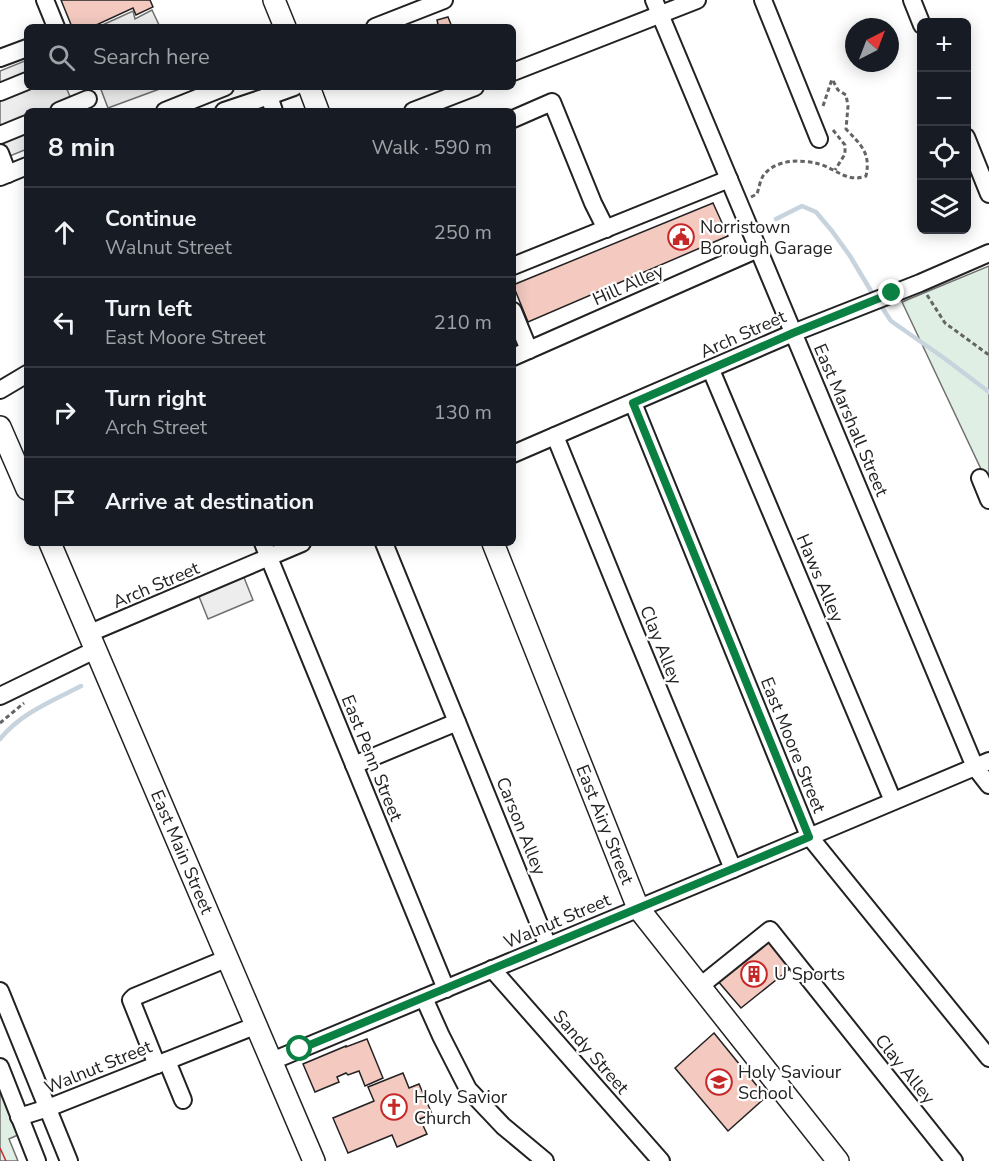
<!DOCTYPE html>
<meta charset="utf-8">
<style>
body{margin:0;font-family:"Nunito Sans",sans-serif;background:#242831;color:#f1f3f6}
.controls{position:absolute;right:18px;top:18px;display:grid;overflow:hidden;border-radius:9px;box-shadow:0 3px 15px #0003}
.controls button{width:54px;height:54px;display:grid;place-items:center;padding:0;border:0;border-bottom:2px solid #363941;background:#171b24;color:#f1f3f6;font:30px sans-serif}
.compass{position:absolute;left:845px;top:18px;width:54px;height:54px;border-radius:50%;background:#171b24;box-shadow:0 3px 15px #0003;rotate:42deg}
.stop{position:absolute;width:18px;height:18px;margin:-14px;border:4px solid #0b8043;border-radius:50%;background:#fff}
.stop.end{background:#0b8043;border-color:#fff;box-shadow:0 2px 6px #0008}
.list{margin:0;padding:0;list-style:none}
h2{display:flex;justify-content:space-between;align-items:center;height:78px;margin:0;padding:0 24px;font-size:26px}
h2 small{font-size:20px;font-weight:400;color:#9ea1a6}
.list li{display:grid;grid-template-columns:39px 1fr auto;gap:18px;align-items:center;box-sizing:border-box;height:90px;padding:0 24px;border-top:2px solid #363941}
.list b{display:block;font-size:22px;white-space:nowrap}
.list p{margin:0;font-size:20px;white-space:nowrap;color:#9ea1a6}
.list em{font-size:20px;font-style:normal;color:#9ea1a6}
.icon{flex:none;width:33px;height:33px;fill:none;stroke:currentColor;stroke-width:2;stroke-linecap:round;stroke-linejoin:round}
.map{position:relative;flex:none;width:989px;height:1161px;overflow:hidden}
.search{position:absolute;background:#171b24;box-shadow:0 3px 15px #0003;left:24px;top:24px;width:492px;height:66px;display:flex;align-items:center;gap:15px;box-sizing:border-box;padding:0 21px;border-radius:9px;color:#9ea1a6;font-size:22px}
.panel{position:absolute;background:#171b24;box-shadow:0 3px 15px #0003;left:24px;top:108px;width:492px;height:438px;border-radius:9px}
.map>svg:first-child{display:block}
.green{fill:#e0efe3;stroke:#6f6f6f;stroke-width:1.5}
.parking{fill:#ededed;stroke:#6f6f6f;stroke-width:1.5}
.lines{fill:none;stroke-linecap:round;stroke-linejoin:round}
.stream{stroke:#c7d3dd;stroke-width:4.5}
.building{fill:#f3c9c0;stroke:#222;stroke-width:1.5}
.minor-casing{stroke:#222;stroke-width:20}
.major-casing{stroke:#222;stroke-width:24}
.path{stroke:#646464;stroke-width:3;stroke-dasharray:4.5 3;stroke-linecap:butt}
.minor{stroke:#fff;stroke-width:16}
.major{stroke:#fff;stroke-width:21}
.power{stroke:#c62828;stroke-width:1.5;stroke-dasharray:21 4.5 3 4.5;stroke-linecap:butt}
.route{stroke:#0b8043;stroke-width:8}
.labels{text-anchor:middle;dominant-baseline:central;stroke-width:4.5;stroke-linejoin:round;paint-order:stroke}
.poi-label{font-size:18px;fill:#222;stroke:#fff;text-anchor:start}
.street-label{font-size:18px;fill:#222;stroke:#fff}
</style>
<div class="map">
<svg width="989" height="1161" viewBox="0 0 989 1161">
<rect width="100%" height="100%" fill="#fff"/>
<g class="green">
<polygon points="989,266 989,486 902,302"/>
<polygon points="0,1085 20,1134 9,1139 18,1161 0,1161"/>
</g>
<g class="parking">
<polygon points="152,10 160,27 98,27 133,11 135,19"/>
<polygon points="27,60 27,87 66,87 76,111 27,111 27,149 0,160 0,71"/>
<polygon points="100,87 165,87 108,108"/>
<polygon points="241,570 253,600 208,619 196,589"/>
</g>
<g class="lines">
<g class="stream">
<polyline points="776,219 802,206 816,212 832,231 850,256 874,296"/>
<polyline points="879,303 891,321 944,358 989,392"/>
<path d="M0 739C21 713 52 701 81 686"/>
</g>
</g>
<g class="building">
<polygon points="61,0 150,0 153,7 136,15 133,8 92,27 72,27"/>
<polygon points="448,17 452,27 431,27 438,24 437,20"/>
<polygon points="713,203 728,236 528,322 513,285"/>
<polygon points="767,940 791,968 741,1008 717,980"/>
<polygon points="714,1033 766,1097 728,1131 675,1068"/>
<polygon points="367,1039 383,1078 365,1086 359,1071 348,1075 346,1073 337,1077 339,1082 315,1092 303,1064 346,1046 346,1047"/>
<polygon points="403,1073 409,1088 419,1084 432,1114 420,1119 427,1134 397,1147 392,1135 348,1153 333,1118 374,1101 368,1087"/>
</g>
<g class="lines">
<g class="minor-casing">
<g id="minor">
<polyline points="45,0 56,27"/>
<polyline points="654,0 975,767 989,785"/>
<polyline points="763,0 819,139"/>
<polyline points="912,0 922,25"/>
<polyline points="375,27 444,0"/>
<polyline points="0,58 27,48"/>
<polyline points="513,72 697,0"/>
<polyline points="0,92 27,81"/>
<polyline points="59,111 88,99"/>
<polyline points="165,111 225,87"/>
<polyline points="224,111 269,96 269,87"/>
<polyline points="274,111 269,96 294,87"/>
<polyline points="413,111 475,87"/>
<polyline points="513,119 552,102 593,203 606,229"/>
<polyline points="0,135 27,124"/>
<polyline points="966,137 989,194"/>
<polyline points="0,153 8,174"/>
<polyline points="0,177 27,166"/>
<polyline points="513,266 729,179"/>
<polyline points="513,311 529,350"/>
<polyline points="513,357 758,249"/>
<polyline points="711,370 893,801"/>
<polyline points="0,390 27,374"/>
<polyline points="633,403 809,836 989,1058"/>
<polyline points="555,436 634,630 733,869"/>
<polyline points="513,454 793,333 920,283 989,253"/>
<polyline points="980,478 989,500"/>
<polyline points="263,543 446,989"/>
<polyline points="384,543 457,722"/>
<polyline points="90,633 302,543"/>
<polyline points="0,696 95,650"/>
<polyline points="354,765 457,722 548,946"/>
<polyline points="492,969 661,1161"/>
<polyline points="699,987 770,930 954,1161"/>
<polyline points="0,991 69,1161"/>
<polyline points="424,998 441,1036 468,1089 503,1126 545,1161"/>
<polyline points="167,1061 183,1100"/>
<polyline points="272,1061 733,869 989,761"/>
<polyline points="157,1065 131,1000 134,997 228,958"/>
<polyline points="0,1067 37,1161"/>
<polyline points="19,1117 48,1108 257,1025"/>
</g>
</g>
<g class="major-casing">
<g id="major">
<polyline points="274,0 285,27"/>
<polyline points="309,87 318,111"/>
<polyline points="0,427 27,489"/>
<path id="s1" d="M50 543 314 1161"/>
<path id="s2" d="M493 543 638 908 838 1161"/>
</g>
</g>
<g class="path">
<polyline points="823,106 832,79"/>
<polyline points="833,130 845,145 845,154 835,170"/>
<path d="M751 197 757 194C759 188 760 181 763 176 775 159 801 159 819 164 837 169 847 183 866 176 871 153 861 145 846 129L848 106 846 95 838 90 832 79"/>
<polyline points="927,295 945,323 989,355"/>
<polyline points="0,723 24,703"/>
</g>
<use href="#minor" class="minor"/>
<use href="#major" class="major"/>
<polyline class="power" points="0,1148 6,1161"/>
</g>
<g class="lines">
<polyline class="route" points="300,1049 809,837 633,403 793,333 892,293"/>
</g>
<defs>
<g id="civic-ring" transform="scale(1.35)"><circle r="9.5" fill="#fff" stroke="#c62828" stroke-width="1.5"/><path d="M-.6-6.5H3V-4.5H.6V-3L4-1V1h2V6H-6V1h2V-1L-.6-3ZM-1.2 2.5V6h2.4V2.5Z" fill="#c62828"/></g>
<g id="building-ring" transform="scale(1.35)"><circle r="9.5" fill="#fff" stroke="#c62828" stroke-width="1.5"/><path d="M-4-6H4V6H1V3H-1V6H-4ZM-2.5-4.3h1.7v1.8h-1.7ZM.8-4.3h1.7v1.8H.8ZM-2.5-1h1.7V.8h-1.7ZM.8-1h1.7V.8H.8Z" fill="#c62828"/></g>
<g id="school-ring" transform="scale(1.35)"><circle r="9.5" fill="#fff" stroke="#c62828" stroke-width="1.5"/><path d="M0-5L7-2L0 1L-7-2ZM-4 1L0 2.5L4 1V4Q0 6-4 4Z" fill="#c62828"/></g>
<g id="church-ring" transform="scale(1.35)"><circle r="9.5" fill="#fff" stroke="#c62828" stroke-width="1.5"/><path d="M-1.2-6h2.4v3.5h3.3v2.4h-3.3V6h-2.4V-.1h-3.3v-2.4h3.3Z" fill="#c62828"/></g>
</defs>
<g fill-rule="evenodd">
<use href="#civic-ring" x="681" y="237"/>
<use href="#building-ring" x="754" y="974"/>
<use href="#school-ring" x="719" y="1082"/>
<use href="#church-ring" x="394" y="1107"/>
</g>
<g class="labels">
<g class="poi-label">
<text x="700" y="227">Norristown<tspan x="700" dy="21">Borough Garage</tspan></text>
<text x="774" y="974">U Sports</text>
<text x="738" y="1072">Holy Saviour<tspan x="738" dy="21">School</tspan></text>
<text x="414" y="1097">Holy Savior<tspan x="414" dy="21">Church</tspan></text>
</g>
<g class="street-label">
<text transform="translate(628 285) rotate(-24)">Hill Alley</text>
<text transform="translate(743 334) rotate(-24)">Arch Street</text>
<text transform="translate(851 420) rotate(67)">East Marshall Street</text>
<text transform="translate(820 578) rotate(67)">Haws Alley</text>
<text transform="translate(156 585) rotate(-23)">Arch Street</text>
<text transform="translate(661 645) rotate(68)">Clay Alley</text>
<text transform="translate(793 745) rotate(68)">East Moore Street</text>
<text transform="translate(372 758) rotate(68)">East Penn Street</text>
<text stroke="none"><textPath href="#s2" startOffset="303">East Airy Street</textPath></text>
<text transform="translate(521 826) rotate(68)">Carson Alley</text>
<text stroke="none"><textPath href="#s1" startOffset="336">East Main Street</textPath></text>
<text transform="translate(557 921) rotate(-23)">Walnut Street</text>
<text transform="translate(591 1052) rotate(49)">Sandy Street</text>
<text transform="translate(98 1067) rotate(-22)">Walnut Street</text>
<text transform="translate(905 1069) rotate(51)">Clay Alley</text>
</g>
</g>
</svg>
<div class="controls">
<button>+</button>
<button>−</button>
<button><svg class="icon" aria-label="locate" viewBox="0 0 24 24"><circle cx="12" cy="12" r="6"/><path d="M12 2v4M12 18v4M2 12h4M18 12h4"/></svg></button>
<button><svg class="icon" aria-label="layers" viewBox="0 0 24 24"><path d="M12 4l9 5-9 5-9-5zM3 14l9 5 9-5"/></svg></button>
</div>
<svg class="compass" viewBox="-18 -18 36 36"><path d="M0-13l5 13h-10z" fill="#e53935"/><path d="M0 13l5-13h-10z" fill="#9ea1a6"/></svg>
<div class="stop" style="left:300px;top:1049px"></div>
<div class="stop end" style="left:892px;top:293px"></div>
<div class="search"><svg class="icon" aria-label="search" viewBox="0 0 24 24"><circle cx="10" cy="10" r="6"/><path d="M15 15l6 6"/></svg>Search here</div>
<section class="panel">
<h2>8 min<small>Walk · 590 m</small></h2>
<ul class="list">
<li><svg class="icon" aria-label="ahead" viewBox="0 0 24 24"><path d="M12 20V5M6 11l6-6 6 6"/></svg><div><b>Continue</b><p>Walnut Street</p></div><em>250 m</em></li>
<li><svg class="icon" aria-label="left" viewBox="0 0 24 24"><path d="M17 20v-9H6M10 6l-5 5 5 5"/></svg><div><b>Turn left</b><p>East Moore Street</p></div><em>210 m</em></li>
<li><svg class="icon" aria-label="right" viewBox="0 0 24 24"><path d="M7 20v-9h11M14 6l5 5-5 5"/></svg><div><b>Turn right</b><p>Arch Street</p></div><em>130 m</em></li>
<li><svg class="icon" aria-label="arrive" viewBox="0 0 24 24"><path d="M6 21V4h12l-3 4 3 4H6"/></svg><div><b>Arrive at destination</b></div></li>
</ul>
</section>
</div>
